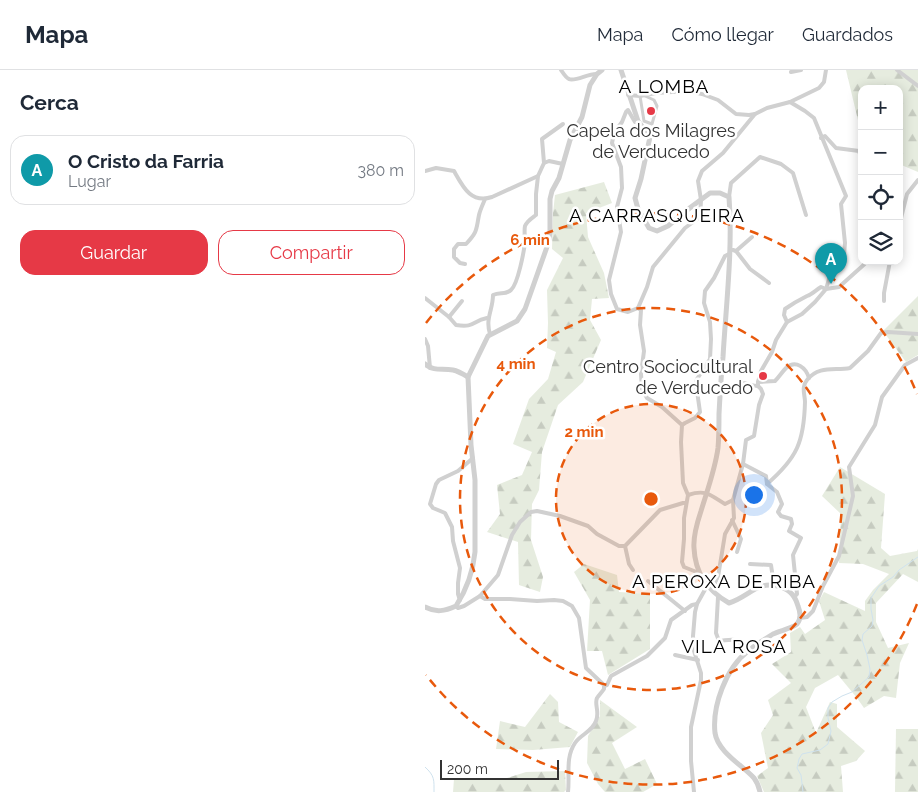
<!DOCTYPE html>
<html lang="es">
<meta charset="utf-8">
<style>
body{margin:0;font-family:Raleway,sans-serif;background:#f2f2f3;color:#1f2937}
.controls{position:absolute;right:15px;top:15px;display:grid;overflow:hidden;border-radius:10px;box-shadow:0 2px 12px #0003}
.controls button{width:45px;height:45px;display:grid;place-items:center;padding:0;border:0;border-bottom:1px solid #e0e1e3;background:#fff;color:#1f2937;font:25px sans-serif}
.scale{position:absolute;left:15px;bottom:12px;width:119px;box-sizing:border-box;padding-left:5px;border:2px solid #333;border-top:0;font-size:14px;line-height:18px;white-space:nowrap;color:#333;-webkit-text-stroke:4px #fff;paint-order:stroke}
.you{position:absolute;left:328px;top:424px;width:18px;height:18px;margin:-12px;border:4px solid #fff;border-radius:50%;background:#1a73e8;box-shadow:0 0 0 8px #1a73e833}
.badge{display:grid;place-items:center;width:32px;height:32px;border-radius:50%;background:#e63946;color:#fff;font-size:16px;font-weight:700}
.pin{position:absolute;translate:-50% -41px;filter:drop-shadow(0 1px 2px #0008)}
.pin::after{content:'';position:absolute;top:26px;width:18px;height:15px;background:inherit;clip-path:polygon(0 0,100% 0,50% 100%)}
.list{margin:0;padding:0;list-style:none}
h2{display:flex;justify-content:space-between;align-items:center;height:65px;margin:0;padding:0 20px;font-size:21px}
h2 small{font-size:16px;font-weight:400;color:#747a83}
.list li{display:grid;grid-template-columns:32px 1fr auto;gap:15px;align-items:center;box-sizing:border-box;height:70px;margin:0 10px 10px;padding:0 10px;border:1px solid #e0e1e3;border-radius:15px}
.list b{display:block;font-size:19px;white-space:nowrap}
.list p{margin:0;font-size:16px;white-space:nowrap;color:#747a83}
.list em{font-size:16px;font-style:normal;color:#747a83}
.actions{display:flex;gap:10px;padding:15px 20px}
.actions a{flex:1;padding:11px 0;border:1px solid #e63946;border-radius:15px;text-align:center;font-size:18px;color:#e63946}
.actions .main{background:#e63946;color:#fff}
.icon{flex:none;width:28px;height:28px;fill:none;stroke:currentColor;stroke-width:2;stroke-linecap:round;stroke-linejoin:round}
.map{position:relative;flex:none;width:493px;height:722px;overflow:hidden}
header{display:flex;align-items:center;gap:30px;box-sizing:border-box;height:70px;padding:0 25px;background:#fff;border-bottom:1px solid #e0e1e3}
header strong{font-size:24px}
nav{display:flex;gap:28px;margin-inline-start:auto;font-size:18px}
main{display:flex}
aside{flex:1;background:#fff}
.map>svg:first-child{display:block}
.forest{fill:url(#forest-firs)}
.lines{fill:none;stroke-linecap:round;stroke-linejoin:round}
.stream{stroke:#cfe2ee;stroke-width:1}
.pedestrian{stroke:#d0d0d0;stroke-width:3}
.minor{stroke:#d0d0d0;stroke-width:4}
.tertiary{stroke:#d0d0d0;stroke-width:5}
.ring{fill:none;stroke:#e8590c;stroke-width:2.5;stroke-dasharray:9 6}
.poi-dot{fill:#e63946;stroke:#fff;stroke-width:2}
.labels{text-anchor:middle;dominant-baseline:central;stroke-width:5;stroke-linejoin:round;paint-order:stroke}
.poi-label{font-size:18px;fill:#333;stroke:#fff}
.neighbourhood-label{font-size:19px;letter-spacing:1px;fill:#000;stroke:#fff}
.centre{fill:#e8590c;stroke:#fff;stroke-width:2.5}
.ring-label{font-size:15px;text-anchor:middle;font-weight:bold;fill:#e8590c;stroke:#fff;stroke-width:5;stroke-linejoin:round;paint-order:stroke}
</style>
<header>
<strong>Mapa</strong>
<nav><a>Mapa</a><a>Cómo llegar</a><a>Guardados</a></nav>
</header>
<main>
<aside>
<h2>Cerca<small></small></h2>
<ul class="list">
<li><span class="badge" style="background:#0f9aa8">A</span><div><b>O Cristo da Farria</b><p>Lugar</p></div><em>380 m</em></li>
</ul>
<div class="actions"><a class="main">Guardar</a><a>Compartir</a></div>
</aside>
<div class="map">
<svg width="493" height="722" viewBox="0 0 493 722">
<defs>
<pattern id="forest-firs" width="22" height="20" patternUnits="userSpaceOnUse" patternTransform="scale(1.25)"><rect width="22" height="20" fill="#e6ecdf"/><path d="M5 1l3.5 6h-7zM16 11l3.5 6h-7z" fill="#c6cbc0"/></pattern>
</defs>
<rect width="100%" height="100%" fill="#fff"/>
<g class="forest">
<polygon points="421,0 493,0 493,102 474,94 474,19 437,19 437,67"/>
<polygon points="179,112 187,133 161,143 163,167 179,203 184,228 167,229 165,250 176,270 158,312 133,335 117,382 114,420 107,434 106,470 118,507 115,522 94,515 93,472 62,462 75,444 72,415 97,405 107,382 88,374 104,329 123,309 131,282 122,278 123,253 122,220 138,188 127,179 128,143 130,125"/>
<polygon points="493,226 493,285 481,292 458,261"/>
<polygon points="415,397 460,424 456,478 465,486 492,481 493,479 493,512 478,504 451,533 451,552 463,578 484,573 475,593 471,628 459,626 439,638 432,628 413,605 390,618 381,637 391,663 405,632 412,634 412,657 440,681 431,691 416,696 418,722 339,722 332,706 343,698 336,663 348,645 343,630 366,613 347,594 366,582 365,563 375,557 380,564 400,550 394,531 399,522 440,541 440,531 448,520 464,504 438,494 414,493 416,444 397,426"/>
<polygon points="159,494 192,505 194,522 225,524 225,579 183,605 177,581 162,581 165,530 149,502"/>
<polygon points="125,624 133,632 134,652 153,662 145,677 108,680 71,679 75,651 100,657"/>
<polygon points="175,630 212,657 187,673 200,699 220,689 232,714 218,722 180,722 173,714 162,693 163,666 175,646"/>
<polygon points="471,659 493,659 493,722 470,722"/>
<polygon points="140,701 141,720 139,722 28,722 29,709 76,710 101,702"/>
</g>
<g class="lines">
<g class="stream">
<path d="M0 697C10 706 9 710 9 722"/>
<polyline points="378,722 376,705 372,698 374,689 377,684 395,680 403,674 406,661 403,648 403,638 407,632 417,626 427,622 444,607 445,599 442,585 437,570 438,564 447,556 448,550 446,539 446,528 454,516 468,507 474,500 493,487"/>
</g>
<polyline class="pedestrian" points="215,26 219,51 227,54 232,36 229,30 220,26"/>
<g class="minor">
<path d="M136 0C138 3 141 8 144 9 150 12 164 3 172 4"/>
<polyline points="472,0 493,16"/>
<polyline points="366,2 376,0"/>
<polyline points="203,25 215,26 231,23 263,21 277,24 293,30 311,44 324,45 330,44"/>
<polyline points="213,51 210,52 203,40 201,42 197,52 189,63 187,73 196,97 197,118 192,137 196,162 184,210 186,224 192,239 203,242 213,238 216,240 215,255 219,281 216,304 217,319 222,328 237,337 257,355"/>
<polyline points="396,68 400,66 411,78 434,81 437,90"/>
<polyline points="119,93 117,69 138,54"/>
<path d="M0 101 11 98 29 101C38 117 46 134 67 127L113 106 119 93 124 91 138 94"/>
<polyline points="304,127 306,113 335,87 356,94 368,103 381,145"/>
<polyline points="474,156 482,124 493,110"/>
<polyline points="308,180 311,181 327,167"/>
<polyline points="311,181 325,199 344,213"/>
<path d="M40 194 35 193 29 187V179L33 174H41C53 161 51 160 54 145 55 140 58 134 60 129"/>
<path d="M0 228 24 247 31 255C50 258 47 251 62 248"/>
<polyline points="459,231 459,223 465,191"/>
<polyline points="213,238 222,217 228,197 260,158 275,147 276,130 273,111 277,101 298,83 330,44 342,38 365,32 394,18 399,12 401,0"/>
<polyline points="24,247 37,231"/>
<path d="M362 252 359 245 360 239C367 234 374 230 382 226 387 224 391 220 396 217L401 219 404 209 409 199 419 185 420 173 416 134 421 126 389 48 380 41 365 32"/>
<path d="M65 264C60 248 68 240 68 225 75 222 81 225 86 220 93 214 99 181 100 172 100 167 99 160 100 156 102 151 107 148 111 145V124L113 106"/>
<polyline points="0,269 3,276 5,298"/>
<path d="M333 312 350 311C354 307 357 302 361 298 371 289 381 298 384 308"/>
<path d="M295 325C301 320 308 313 317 313 322 313 327 316 333 316"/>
<polyline points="318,394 341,406 342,414 352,422 357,434 353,442 356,446 366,449 367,454 364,461 376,468 368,485 372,524 370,526"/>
<path d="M342 414C372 388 379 372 380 332 380 325 376 317 382 310 394 295 410 301 425 298L443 281 456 263 463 262 493 264"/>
<path d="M263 425C281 419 285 425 300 434L308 430"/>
<polyline points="307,450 316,469 312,482"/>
<polyline points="200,476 204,494 208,500"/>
<polyline points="325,494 346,495 349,515"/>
<polyline points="274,503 259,497 257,492 259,469 259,448 263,425 258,413 256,372 257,355 260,353 270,348 275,342 271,314 272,309 285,289 286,269 285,252 279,233 280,221 289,208 300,186 304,184"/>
<polyline points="223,511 260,541"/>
<polyline points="287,519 293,507 300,464 309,448 308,430 318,394 321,370 329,366 334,335 338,324 336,319 333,316 333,312 336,301 347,282 351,270 362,252 377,244 390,232 401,219 414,217 443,191"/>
<polyline points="55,526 73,505 87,465 95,452 106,442 112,441 135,446 163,456 172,464 194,476 200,476 235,440 258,433 261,433"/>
<path d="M293 527 291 563 294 571C312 569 311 567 322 581"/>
<polyline points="35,530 33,524 33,513 35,498 28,471 27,457 20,443 8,438 5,434 11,414 14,410 33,401 48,388"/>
<path d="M31 536 33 538 39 536 55 526 60 529H85L112 531 129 530 138 531 147 536 154 548 161 598 179 615V619C177 622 174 625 172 628 169 634 175 642 171 651 167 662 156 664 150 673 140 688 145 705 143 722"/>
<polyline points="375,548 382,547 388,541 398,516 414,486 428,426 424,397 450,355 457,327 480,295 493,288"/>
<polyline points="250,585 273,590"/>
<polyline points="179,616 182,615 186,606 222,586 240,568 246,550 267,535 272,534"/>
<polyline points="269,722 266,691 266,657 276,610 276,603 269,581 268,566 270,542 272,534 282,516"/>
</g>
<g class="tertiary">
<path d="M196 0 213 51 225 67 216 109 210 128 213 139 224 158 232 161 243 156 266 137 285 123H295L304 127C308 179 301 235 298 287 296 306 295 325 294 344 294 356 294 367 293 378 290 400 282 421 276 441 272 453 268 466 269 478 270 503 283 521 304 533 324 527 333 509 356 517 366 521 370 526 373 536 375 541 377 548 372 554 368 558 354 561 348 564 340 569 330 575 323 581 301 598 287 636 290 663 293 682 317 695 329 708 332 712 334 717 335 722"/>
<path d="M0 294C10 302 16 298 28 300 33 301 38 304 43 307L63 266 92 251 100 239 123 174 125 163V129L127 121 134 108 145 70 157 47 165 15 172 4 177 0"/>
<path d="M0 537C11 543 20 541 31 536 42 519 48 502 50 482V410L46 375 43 307"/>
</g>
</g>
<circle cx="226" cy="429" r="95" fill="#e8590c" fill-opacity=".12"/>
<g class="ring">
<circle cx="226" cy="429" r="95"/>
<circle cx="226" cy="429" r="191"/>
<path d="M492 534A286 286 0 0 1 1 605M1 253A286 286 0 0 1 492 324"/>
</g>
<g class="poi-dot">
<circle cx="226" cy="41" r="5"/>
<circle cx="338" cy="306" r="5"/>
</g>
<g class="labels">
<g class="poi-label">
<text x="226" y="60">Capela dos Milagres<tspan x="226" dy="21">de Verducedo</tspan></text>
<text x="328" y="296" text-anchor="end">Centro Sociocultural<tspan x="328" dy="21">de Verducedo</tspan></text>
</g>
<g class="neighbourhood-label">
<text x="239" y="16">A LOMBA</text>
<text x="232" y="145">A CARRASQUEIRA</text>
<text x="299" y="511">A PEROXA DE RIBA</text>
<text x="309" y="576">VILA ROSA</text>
</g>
</g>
<circle cx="226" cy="429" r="8" class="centre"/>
<g class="ring-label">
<text x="105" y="175">6 min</text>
<text x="91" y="299">4 min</text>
<text x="159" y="367">2 min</text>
</g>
</svg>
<div class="controls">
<button>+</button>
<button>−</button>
<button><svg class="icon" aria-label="locate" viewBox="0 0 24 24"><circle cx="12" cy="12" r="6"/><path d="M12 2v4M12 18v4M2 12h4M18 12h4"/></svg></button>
<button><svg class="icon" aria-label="layers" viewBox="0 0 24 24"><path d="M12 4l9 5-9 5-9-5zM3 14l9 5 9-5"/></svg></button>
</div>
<div class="scale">200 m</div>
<div class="you"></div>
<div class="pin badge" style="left:406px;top:214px;background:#0f9aa8">A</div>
</div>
</main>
